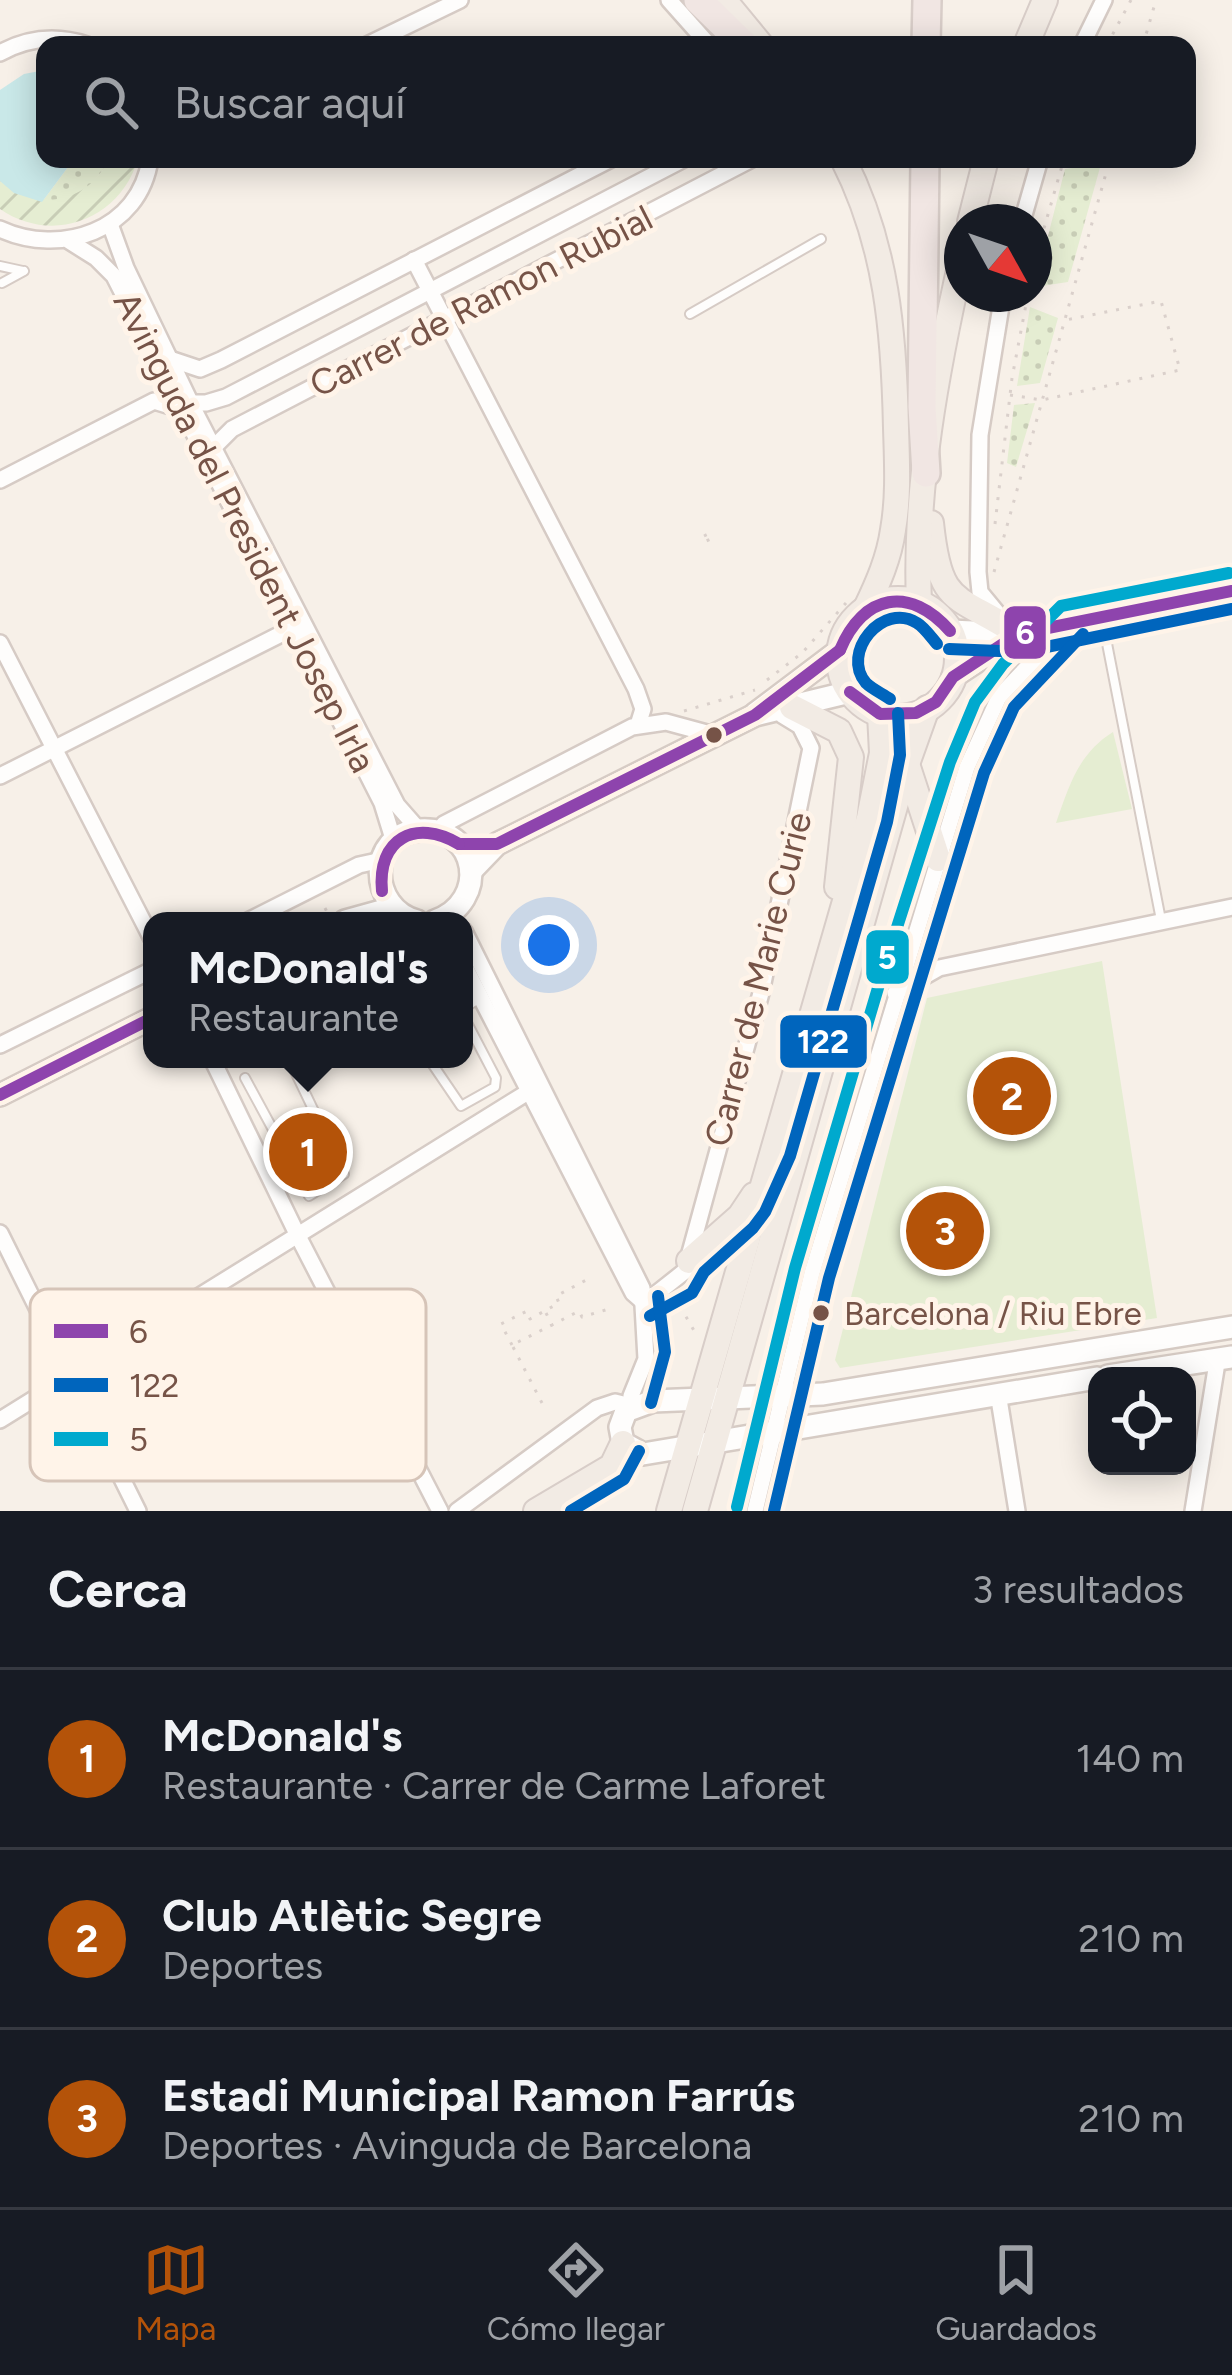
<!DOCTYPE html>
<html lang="es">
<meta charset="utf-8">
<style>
body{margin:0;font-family:Figtree,sans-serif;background:#20242c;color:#f1f3f6}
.controls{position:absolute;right:36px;bottom:36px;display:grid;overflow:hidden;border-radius:24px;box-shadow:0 6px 30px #0003}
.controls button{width:108px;height:108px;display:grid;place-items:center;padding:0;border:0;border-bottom:3px solid #363941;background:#171b24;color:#f1f3f6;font:60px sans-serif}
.compass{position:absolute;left:944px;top:204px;width:108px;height:108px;border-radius:50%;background:#171b24;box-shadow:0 6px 30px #0003;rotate:130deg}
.you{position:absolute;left:549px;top:945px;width:42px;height:42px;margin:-30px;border:9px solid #fff;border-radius:50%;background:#1a73e8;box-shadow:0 0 0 18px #1a73e833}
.badge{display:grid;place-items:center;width:78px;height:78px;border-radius:50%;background:#b45309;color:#fff;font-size:39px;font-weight:700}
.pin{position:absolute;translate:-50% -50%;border:6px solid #fff;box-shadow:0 3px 12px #0006}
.popup{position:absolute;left:143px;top:912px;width:330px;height:156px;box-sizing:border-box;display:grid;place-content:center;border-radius:24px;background:#171b24;filter:drop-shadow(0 3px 9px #0005);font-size:39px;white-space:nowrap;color:#9ea1a6}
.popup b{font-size:45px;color:#f1f3f6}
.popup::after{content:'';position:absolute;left:50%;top:100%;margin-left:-24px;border:24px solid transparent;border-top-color:#171b24}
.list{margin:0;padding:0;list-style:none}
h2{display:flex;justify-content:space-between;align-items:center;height:156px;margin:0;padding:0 48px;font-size:51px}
h2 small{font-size:39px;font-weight:400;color:#9ea1a6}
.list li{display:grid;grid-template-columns:78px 1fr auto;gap:36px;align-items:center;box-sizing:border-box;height:180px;padding:0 48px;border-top:3px solid #363941}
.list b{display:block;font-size:45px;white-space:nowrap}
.list p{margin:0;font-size:39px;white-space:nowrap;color:#9ea1a6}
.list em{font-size:39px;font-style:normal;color:#9ea1a6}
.icon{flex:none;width:66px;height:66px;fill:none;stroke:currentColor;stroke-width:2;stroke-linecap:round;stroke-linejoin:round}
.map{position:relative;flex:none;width:1232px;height:1511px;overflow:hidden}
.search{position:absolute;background:#171b24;box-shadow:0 6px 30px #0003;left:36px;right:36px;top:36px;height:132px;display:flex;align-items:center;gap:30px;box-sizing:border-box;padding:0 42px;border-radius:24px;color:#9ea1a6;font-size:45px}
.sheet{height:696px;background:#171b24}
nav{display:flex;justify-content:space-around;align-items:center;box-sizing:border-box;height:168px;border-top:3px solid #363941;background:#171b24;font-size:33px;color:#9ea1a6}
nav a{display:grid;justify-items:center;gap:6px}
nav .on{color:#b45309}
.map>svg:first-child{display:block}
.grass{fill:url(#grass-dots)}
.park{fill:#e5edd2}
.garden{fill:url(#garden-furrows)}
.water{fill:#c9e8e8}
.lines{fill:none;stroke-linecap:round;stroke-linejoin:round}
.lane-casing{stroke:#d6cbc5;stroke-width:12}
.street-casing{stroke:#d6cbc5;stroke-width:20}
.secondary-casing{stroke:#d6cbc4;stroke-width:26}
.primary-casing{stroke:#d8cdc8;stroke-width:28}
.highway-casing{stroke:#d8cdc8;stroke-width:32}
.path{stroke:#dad0cb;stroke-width:3;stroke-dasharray:3 9;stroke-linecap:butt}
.lane{stroke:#fefdfc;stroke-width:8}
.street{stroke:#fefdfc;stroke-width:15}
.secondary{stroke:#fefdfc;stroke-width:21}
.primary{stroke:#f2ebe4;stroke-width:24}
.highway{stroke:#f1e6e3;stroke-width:27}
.bus-1-casing{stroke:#fff4e9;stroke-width:21}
.bus-2-casing{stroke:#fff4e9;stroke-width:21}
.bus-3-casing{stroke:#fff4e9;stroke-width:21}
.bus-1{stroke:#8e44ad;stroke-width:12}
.bus-2{stroke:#0065bd;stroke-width:12}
.bus-3{stroke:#00a9ce;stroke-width:12}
.bus-dot{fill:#765347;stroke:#fff4e9;stroke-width:4.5}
.labels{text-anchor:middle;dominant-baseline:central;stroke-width:10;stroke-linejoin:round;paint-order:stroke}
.bus-label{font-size:33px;fill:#765347;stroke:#fff4e9;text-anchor:start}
.street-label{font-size:36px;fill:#765347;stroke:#fff4e9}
.key{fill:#fff4e9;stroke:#d6c4b8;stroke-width:3}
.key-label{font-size:33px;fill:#765347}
.line-badge{stroke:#fff4e9;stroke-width:4.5}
.badge-label{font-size:33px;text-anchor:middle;font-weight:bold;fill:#fff}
</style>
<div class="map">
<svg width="1232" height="1511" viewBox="0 0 1232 1511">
<defs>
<pattern id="grass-dots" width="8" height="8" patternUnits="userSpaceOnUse" patternTransform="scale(3)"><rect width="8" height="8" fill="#e5edd2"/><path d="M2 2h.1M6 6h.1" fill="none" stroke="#c8cdb6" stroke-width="1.8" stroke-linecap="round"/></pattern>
<pattern id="garden-furrows" width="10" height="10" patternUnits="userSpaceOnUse" patternTransform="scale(3)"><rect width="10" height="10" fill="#e5edd2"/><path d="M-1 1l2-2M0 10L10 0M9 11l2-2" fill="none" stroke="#c8cdb6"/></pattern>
</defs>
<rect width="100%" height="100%" fill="#f7f0e8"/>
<g class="grass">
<path d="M74 159H109C95 187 74 201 42 202Z"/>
<polygon points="1101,164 1068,282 1035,287 1065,169"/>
<polygon points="1030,307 1058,318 1040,383 1017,386"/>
<polygon points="1035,403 1016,467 1007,463 1014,405"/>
</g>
<g class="park">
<path d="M1113 732 1132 809 1056 823C1069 786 1078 754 1113 732Z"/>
<polygon points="1102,961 1157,1318 840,1368 835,1360 927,998"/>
</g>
<path class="garden" d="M109 159H138C120 220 52 245 0 209V181C38 212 87 204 109 159Z"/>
<polygon class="water" points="45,70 45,159 74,159 42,202 14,193 0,181 0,90 24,74"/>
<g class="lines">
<g class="lane-casing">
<g id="lane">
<polyline points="0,266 23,271"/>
<polyline points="2,283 24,271"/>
<polyline points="690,314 821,239"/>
<polyline points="1103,623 1161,920"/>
<polyline points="464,1008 480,998"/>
<polyline points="429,1059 461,1106 495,1087 496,1078 464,1017"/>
<polyline points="245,1078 309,1196 344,1174 289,1059"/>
</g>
</g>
<g class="street-casing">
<g id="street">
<polyline points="669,0 709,45"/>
<polyline points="367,45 460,0"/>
<polyline points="1082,45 1104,0"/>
<path d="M0 53C27 38 57 35 87 45"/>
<polyline points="1022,222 1040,159"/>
<polyline points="110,224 126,268 196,414 397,805 419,830"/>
<path d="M0 229C60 257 140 231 150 159"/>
<polyline points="69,241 96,258 114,276 382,803 394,842"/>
<polyline points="414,260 636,689 643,709 638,725"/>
<polyline points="170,359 200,369 221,360 611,159"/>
<polyline points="191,403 206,403 226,397 684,159"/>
<polyline points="214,447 232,429 752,159"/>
<polyline points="0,480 154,401 180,409"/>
<polyline points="999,615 980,592 978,572 980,435 1003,294"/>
<polyline points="0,643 152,939"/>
<polyline points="0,776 293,628"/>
<polyline points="438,831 444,824 632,727 666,722 714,735"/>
<polyline points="248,921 359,865 382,860"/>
<polyline points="464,931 642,1288 646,1359 631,1396 633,1405"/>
<polyline points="464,965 633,1293 641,1300"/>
<polyline points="895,993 939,968 1232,907"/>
<polyline points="0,1045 152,970"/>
<polyline points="212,1059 298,1236 440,1511"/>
<polyline points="0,1233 138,1511"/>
<polyline points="641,1300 656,1294 685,1271 761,993 811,748 800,726 782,715"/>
<polyline points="998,1393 1017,1511"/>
<polyline points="0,1420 528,1092"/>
<polyline points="457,1511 597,1408 615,1402 631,1406"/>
<polyline points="755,1511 812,1273 967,767 999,697 1068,624"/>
<polyline points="1193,1511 1216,1369"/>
</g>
</g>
<g class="secondary-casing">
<g id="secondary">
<polyline points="950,631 1018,634 1232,591"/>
<polyline points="953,677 1018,634"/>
<polyline points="755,714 840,650"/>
<polyline points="471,871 497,844 755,715 850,692"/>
<polyline points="345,921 392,908"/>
<path d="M417 921C369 909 366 834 420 830 479 826 490 902 435 921"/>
<polyline points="0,1095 152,1018"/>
<polyline points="1108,1376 1232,1357"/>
<polyline points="1097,1378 643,1454 623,1443 620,1427 626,1411 653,1401 823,1394 1232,1327"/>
</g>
</g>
<g class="primary-casing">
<g id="primary">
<polyline points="724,0 761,45"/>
<polyline points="1026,45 1045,0"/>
<path d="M843 159C887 245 894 333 896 428 897 462 899 496 893 530 889 558 878 583 866 608"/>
<polyline points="970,222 986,159"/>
<path d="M931 523C940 609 956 593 1018 634"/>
<circle cx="898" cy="658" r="59"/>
<path d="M919 603C914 489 937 368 962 257"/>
<polyline points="792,707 839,731 851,757 837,887"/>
<polyline points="908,767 938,859"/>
<polyline points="689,1261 740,1216 754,1195"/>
<polyline points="536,1511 612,1466 623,1443"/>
<polyline points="669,1511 869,818 882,753 880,714"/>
<polyline points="695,1511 907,764 927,708"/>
</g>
</g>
<g class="highway-casing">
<g id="highway">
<polyline points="698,0 744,45"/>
<polyline points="926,45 927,0"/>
<polyline points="925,159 922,407 926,473"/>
</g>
</g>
<g class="path">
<polyline points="1107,45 1131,0"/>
<polyline points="1143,45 1156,0"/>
<polyline points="1034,263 1064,159"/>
<polyline points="1010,395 1042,400 1180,370 1161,301 1066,320"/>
<polyline points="995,524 1012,378 1028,294"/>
<polyline points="704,536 708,534 711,539 706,541"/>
<polyline points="994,572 1110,159"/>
<polyline points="767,680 802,653 846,603"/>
<polyline points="684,711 755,690"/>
<polyline points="303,921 334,905"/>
<polyline points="841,1121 917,866"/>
<polyline points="674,1296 696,1334"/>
<polyline points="546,1313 552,1325 579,1311 582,1317 612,1308"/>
<polyline points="512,1345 501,1324 527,1311 530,1319 559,1303 556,1296 590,1278"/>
<polyline points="769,1376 776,1350"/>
<polyline points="542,1403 512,1345 552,1325"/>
<polyline points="735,1511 748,1454"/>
</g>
<use href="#lane" class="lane"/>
<use href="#street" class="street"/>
<use href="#secondary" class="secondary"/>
<use href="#primary" class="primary"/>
<use href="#highway" class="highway"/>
<g class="bus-1-casing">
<g id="bus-1">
<path d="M840 650C863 594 910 585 950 631"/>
<polyline points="850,692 880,714 916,713 936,702 953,677 1018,634 1232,591"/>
<polyline points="459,844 497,844 755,715 840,650"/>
<path d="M382 891C377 839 415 818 459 844"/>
<polyline points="0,1095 152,1018"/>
</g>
</g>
<g class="bus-2-casing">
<g id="bus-2">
<polyline points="949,649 1022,652 1232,609"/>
<path d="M890 699C883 694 872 689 866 683 840 653 883 601 917 623 924 627 931 637 937 644"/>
<polyline points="650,1316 692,1293 704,1272 753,1228 765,1212 790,1156 887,822 900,755 898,713"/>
<polyline points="651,1403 665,1352 658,1296"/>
<polyline points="571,1511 624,1479 639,1451"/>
<polyline points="774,1511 829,1278 984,773 1014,707 1083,634"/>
</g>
</g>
<g class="bus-3-casing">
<polyline id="bus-3" points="737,1507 795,1268 883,971 950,762 975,702 1003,664 1061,606 1229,573"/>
</g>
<use href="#bus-1" class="bus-1"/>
<use href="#bus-2" class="bus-2"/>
<use href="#bus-3" class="bus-3"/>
</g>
<g class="bus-dot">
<circle cx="714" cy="735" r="10"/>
<circle cx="821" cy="1313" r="10"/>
</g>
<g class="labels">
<g class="bus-label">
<text x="844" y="1313">Barcelona / Riu Ebre</text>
</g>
<g class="street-label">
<text transform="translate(481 301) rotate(-27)">Carrer de Ramon Rubial</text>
<text transform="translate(245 532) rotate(63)">Avinguda del President Josep Irla</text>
<text transform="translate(758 979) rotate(-76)">Carrer de Marie Curie</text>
</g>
</g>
<rect x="30" y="1289" width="396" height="192" rx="18" class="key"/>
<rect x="54" y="1324" width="54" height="14" fill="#8e44ad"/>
<rect x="54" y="1378" width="54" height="14" fill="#0065bd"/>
<rect x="54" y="1432" width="54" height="14" fill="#00a9ce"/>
<g class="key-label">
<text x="129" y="1343">6</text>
<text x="129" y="1397">122</text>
<text x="129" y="1451">5</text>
</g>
<g class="line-badge">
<rect x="1002" y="604" width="46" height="57" rx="12" fill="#8e44ad"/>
<rect x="864" y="928" width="47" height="58" rx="12" fill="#00a9ce"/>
<rect x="778" y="1013" width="91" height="57" rx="12" fill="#0065bd"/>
</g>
<g class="badge-label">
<text x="1025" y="644">6</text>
<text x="887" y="969">5</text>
<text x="823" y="1053">122</text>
</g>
</svg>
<div class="controls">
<button><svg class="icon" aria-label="locate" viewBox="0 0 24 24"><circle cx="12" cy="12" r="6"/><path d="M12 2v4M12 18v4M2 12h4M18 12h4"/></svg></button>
</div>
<svg class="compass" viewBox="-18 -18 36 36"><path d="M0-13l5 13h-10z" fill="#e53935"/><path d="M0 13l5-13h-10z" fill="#9ea1a6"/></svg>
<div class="you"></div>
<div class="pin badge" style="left:308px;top:1152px">1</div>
<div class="popup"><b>McDonald's</b>Restaurante</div>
<div class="pin badge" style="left:1012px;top:1096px">2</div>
<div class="pin badge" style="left:945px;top:1231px">3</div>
<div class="search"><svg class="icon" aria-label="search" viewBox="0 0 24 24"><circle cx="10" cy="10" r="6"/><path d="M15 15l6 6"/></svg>Buscar aquí</div>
</div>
<section class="sheet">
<h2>Cerca<small>3 resultados</small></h2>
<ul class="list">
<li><span class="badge">1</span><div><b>McDonald's</b><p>Restaurante · Carrer de Carme Laforet</p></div><em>140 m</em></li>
<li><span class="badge">2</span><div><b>Club Atlètic Segre</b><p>Deportes</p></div><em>210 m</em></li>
<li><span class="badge">3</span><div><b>Estadi Municipal Ramon Farrús</b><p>Deportes · Avinguda de Barcelona</p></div><em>210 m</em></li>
</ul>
</section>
<nav>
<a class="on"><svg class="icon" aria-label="map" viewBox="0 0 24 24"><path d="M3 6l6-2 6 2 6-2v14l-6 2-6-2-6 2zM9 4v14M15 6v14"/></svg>Mapa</a>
<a><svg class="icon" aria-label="directions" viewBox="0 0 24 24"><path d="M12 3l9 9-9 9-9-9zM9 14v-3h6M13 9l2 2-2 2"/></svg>Cómo llegar</a>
<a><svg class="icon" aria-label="saved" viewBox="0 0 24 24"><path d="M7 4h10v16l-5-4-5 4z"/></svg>Guardados</a>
</nav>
